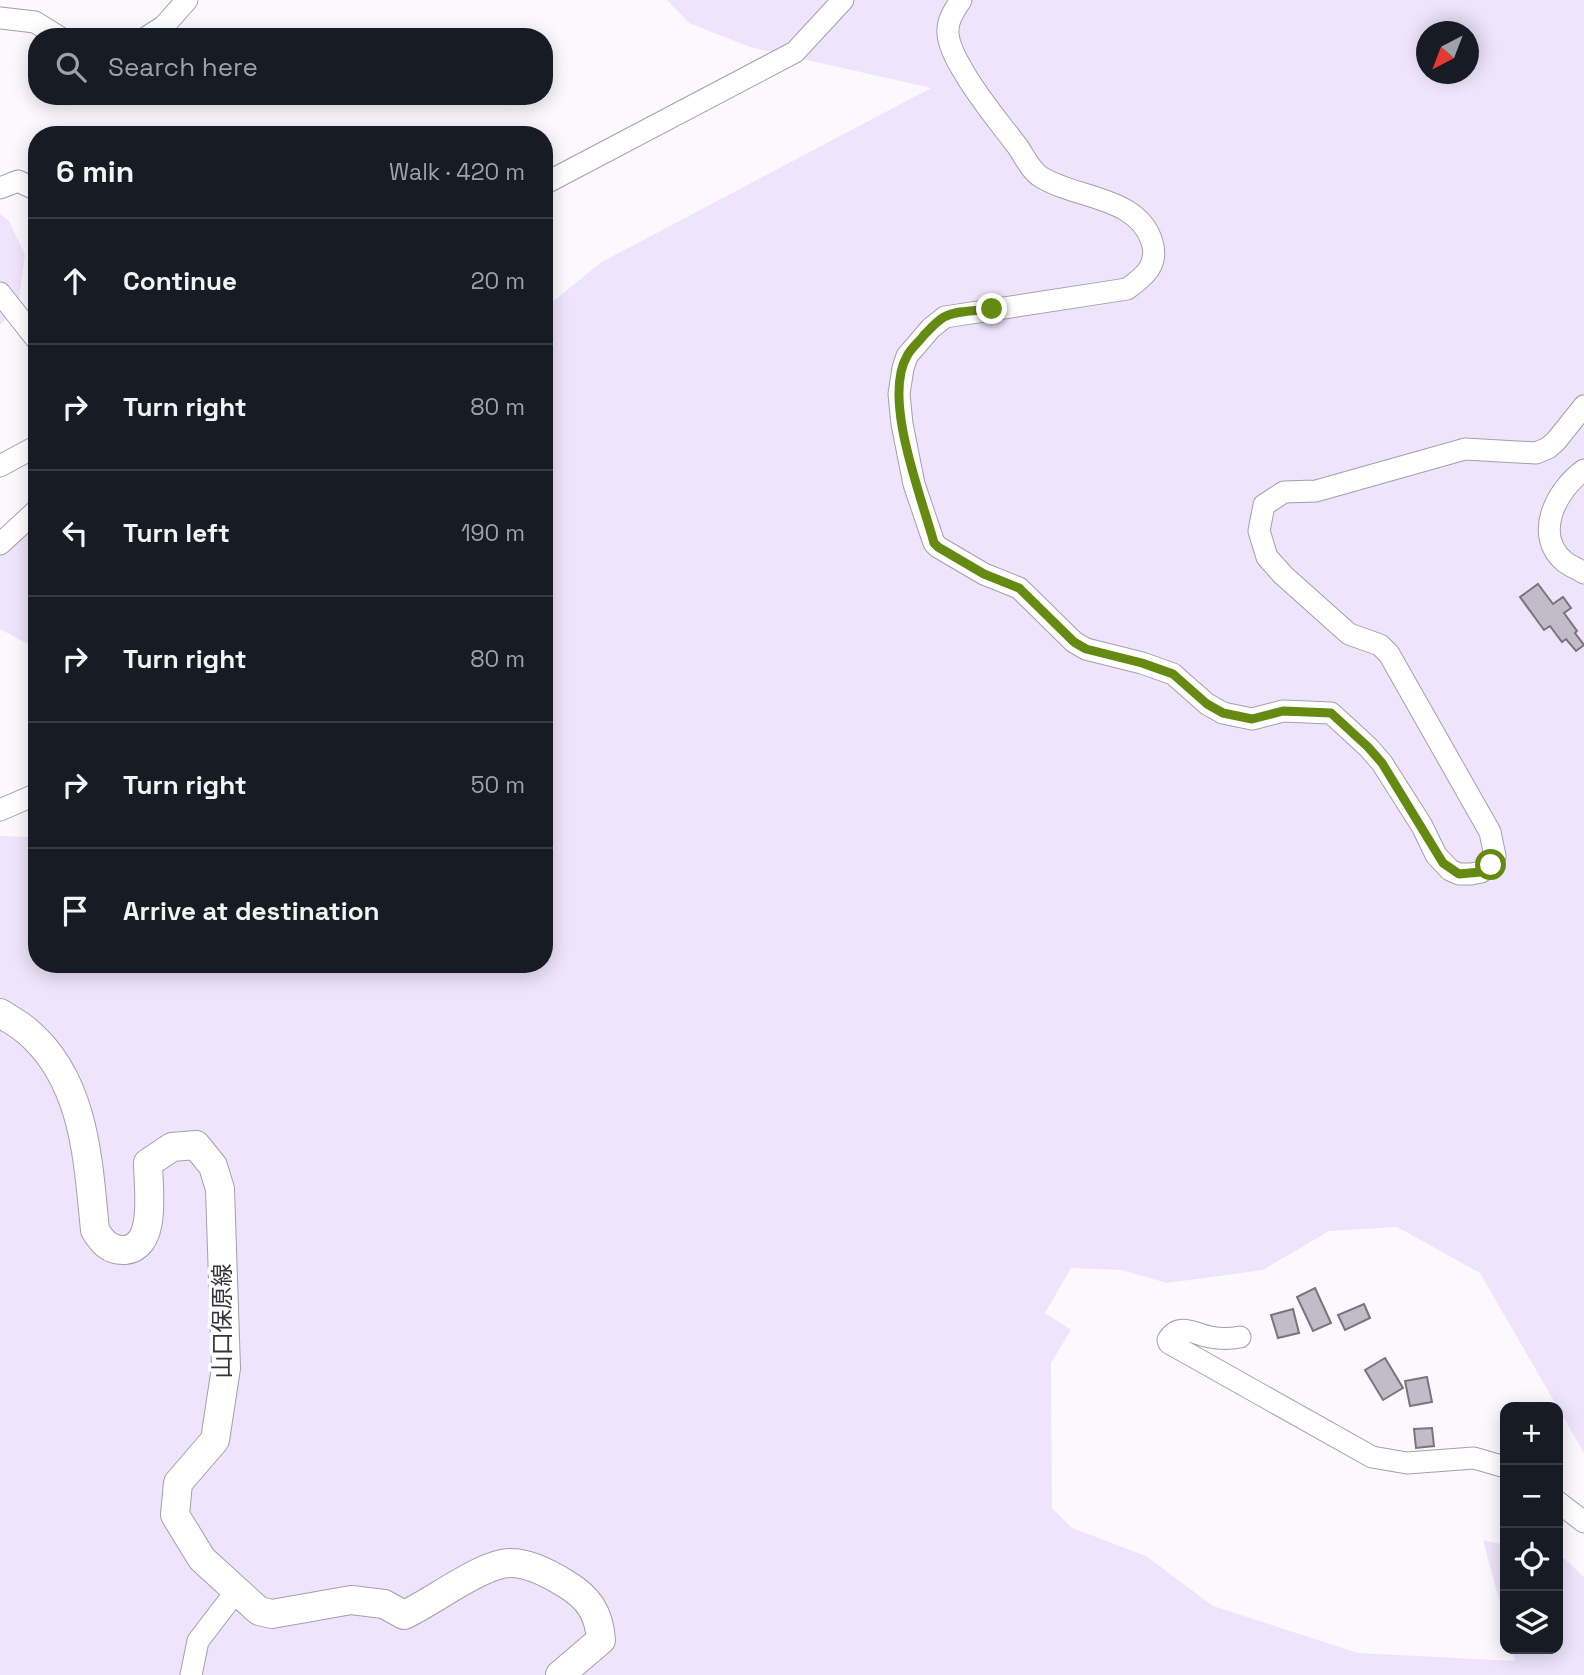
<!DOCTYPE html>
<meta charset="utf-8">
<style>
body{margin:0;font-family:"Space Grotesk","Noto Sans JP",sans-serif;background:#20242c;color:#f1f3f6}
.controls{position:absolute;right:21px;bottom:21px;display:grid;overflow:hidden;border-radius:14px;box-shadow:0 4px 18px #0003}
.controls button{width:63px;height:63px;display:grid;place-items:center;padding:0;border:0;border-bottom:2px solid #363941;background:#171b24;color:#f1f3f6;font:35px sans-serif}
.compass{position:absolute;left:1416px;top:21px;width:63px;height:63px;border-radius:50%;background:#171b24;box-shadow:0 4px 18px #0003;rotate:222deg}
.stop{position:absolute;width:21px;height:21px;margin:-16px;border:5px solid #658a12;border-radius:50%;background:#fff}
.stop.end{background:#658a12;border-color:#fff;box-shadow:0 2px 7px #0008}
.list{margin:0;padding:0;list-style:none}
h2{display:flex;justify-content:space-between;align-items:center;height:91px;margin:0;padding:0 28px;font-size:30px}
h2 small{font-size:23px;font-weight:400;color:#9ea1a6}
.list li{display:grid;grid-template-columns:46px 1fr auto;gap:21px;align-items:center;box-sizing:border-box;height:126px;padding:0 28px;border-top:2px solid #363941}
.list b{display:block;font-size:26px;white-space:nowrap}
.list em{font-size:23px;font-style:normal;color:#9ea1a6}
.icon{flex:none;width:38px;height:38px;fill:none;stroke:currentColor;stroke-width:2;stroke-linecap:round;stroke-linejoin:round}
.map{position:relative;flex:none;width:1584px;height:1675px;overflow:hidden}
.search{position:absolute;background:#171b24;box-shadow:0 4px 18px #0003;left:28px;top:28px;width:525px;height:77px;display:flex;align-items:center;gap:18px;box-sizing:border-box;padding:0 24px;border-radius:28px;color:#9ea1a6;font-size:26px}
.panel{position:absolute;background:#171b24;box-shadow:0 4px 18px #0003;left:28px;top:126px;width:525px;height:847px;border-radius:28px}
.map>svg:first-child{display:block}
.green{fill:#efe4fb;fill-rule:evenodd}
.building{fill:#c1bcc7;stroke:#79747e;stroke-width:2}
.lines{fill:none;stroke-linecap:round;stroke-linejoin:round}
.minor-casing{stroke:#a49fa9;stroke-width:23}
.major-casing{stroke:#a49fa9;stroke-width:30}
.minor{stroke:#fff;stroke-width:21}
.major{stroke:#fff;stroke-width:28}
.route{stroke:#658a12;stroke-width:9}
.labels{text-anchor:middle;dominant-baseline:central;stroke-width:7;stroke-linejoin:round;paint-order:stroke}
.street-label{font-size:23px;fill:#353438;stroke:#fff}
</style>
<div class="map">
<svg width="1584" height="1675" viewBox="0 0 1584 1675">
<rect width="100%" height="100%" fill="#fbf8fe"/>
<g class="green">
<path d="M667 0H1584V1453L1480 1273 1397 1227 1329 1231 1263 1270 1167 1283 1122 1270 1071 1268 1045 1313 1071 1330 1051 1363 1052 1508 1072 1528 1146 1556 1213 1606 1358 1653 1515 1661 1512 1649H1558V1558L1565 1559 1584 1577V1675H0V836L37 837V964H544V309L600 263 931 88 750 47 689 23ZM1426 32H1468V74H1426Z"/>
<polygon points="0,214 9,221 25,255 18,307 0,325"/>
<polygon points="37,516 37,649 0,629 0,535"/>
<polygon points="1483,1540 1505,1545 1505,1622"/>
</g>
<g class="building">
<polygon points="1538,584 1553,604 1563,597 1571,608 1564,613 1577,631 1575,633 1584,645 1576,651 1566,639 1562,642 1550,626 1544,630 1520,597"/>
<polygon points="1315,1288 1331,1323 1313,1331 1297,1297"/>
<polygon points="1364,1304 1370,1318 1345,1330 1338,1315"/>
<polygon points="1293,1309 1299,1333 1278,1338 1271,1315"/>
<polygon points="1385,1358 1403,1388 1383,1400 1365,1370"/>
<polygon points="1427,1377 1432,1402 1410,1406 1405,1381"/>
<polygon points="1432,1428 1434,1446 1416,1448 1414,1429"/>
</g>
<g class="lines">
<g class="minor-casing">
<g id="minor">
<path d="M961 0C954 11 947 20 948 34 949 45 956 59 962 69 977 96 999 122 1018 147 1024 156 1031 171 1041 177 1076 199 1138 196 1152 242 1159 265 1144 277 1127 289L945 317 931 328 907 356 903 368 899 394 902 424 914 484 934 543 938 547 984 574 1019 588 1074 642 1086 649 1142 663 1173 674 1207 704 1223 713 1252 719 1283 711 1331 713 1368 747 1382 763 1422 826 1436 855 1450 870 1459 874H1471L1481 872 1491 865 1495 856 1490 832 1389 654 1380 645 1349 634 1283 575 1267 557 1259 531 1264 505 1284 492 1316 491 1465 449 1536 453 1548 448 1556 441 1584 406"/>
<polyline points="0,18 35,22 59,37"/>
<polyline points="147,37 164,26 187,0"/>
<polyline points="544,184 795,52 843,0"/>
<polyline points="0,188 18,181 37,190"/>
<polyline points="0,293 37,340"/>
<polyline points="0,466 37,446"/>
<path d="M1584 470C1557 489 1532 535 1565 562 1570 566 1578 569 1584 573"/>
<polyline points="0,544 37,510"/>
<polyline points="0,810 37,794"/>
<path d="M1240 1337C1230 1339 1220 1339 1210 1337 1194 1334 1179 1322 1168 1340L1169 1343 1372 1457 1407 1463 1474 1458 1505 1467"/>
<polyline points="1558,1502 1584,1522"/>
<polyline points="191,1675 198,1641 237,1590"/>
</g>
</g>
<g class="major-casing">
<path id="major" d="M0 1013C9 1019 19 1024 27 1031 85 1080 88 1160 95 1230 102 1242 110 1251 125 1250 158 1247 148 1186 148 1163L172 1147 196 1145 213 1166 220 1189 226 1368 215 1440 178 1483 175 1515 202 1559 259 1611 272 1614 351 1600 384 1604 404 1615C431 1603 484 1562 511 1563 530 1563 550 1574 566 1584 589 1598 599 1613 601 1640L560 1675"/>
</g>
<use href="#minor" class="minor"/>
<use href="#major" class="major"/>
</g>
<g class="lines">
<path class="route" d="M992 309C977 311 957 310 944 317 937 321 930 329 924 335 919 342 911 348 907 356 882 399 922 498 934 543L938 547 984 574 1019 588 1074 642 1086 649 1142 663 1173 674 1207 704 1223 713 1252 719 1283 711 1331 713 1368 747 1382 763 1443 863 1459 874 1481 872 1491 865"/>
</g>
<g class="labels">
<g class="street-label">
<text transform="translate(222 1321) rotate(-90)">山口保原線</text>
</g>
</g>
</svg>
<div class="controls">
<button>+</button>
<button>−</button>
<button><svg class="icon" aria-label="locate" viewBox="0 0 24 24"><circle cx="12" cy="12" r="6"/><path d="M12 2v4M12 18v4M2 12h4M18 12h4"/></svg></button>
<button><svg class="icon" aria-label="layers" viewBox="0 0 24 24"><path d="M12 4l9 5-9 5-9-5zM3 14l9 5 9-5"/></svg></button>
</div>
<svg class="compass" viewBox="-18 -18 36 36"><path d="M0-13l5 13h-10z" fill="#e53935"/><path d="M0 13l5-13h-10z" fill="#9ea1a6"/></svg>
<div class="stop" style="left:1491px;top:865px"></div>
<div class="stop end" style="left:992px;top:309px"></div>
<div class="search"><svg class="icon" aria-label="search" viewBox="0 0 24 24"><circle cx="10" cy="10" r="6"/><path d="M15 15l6 6"/></svg>Search here</div>
<section class="panel">
<h2>6 min<small>Walk · 420 m</small></h2>
<ul class="list">
<li><svg class="icon" aria-label="ahead" viewBox="0 0 24 24"><path d="M12 20V5M6 11l6-6 6 6"/></svg><div><b>Continue</b></div><em>20 m</em></li>
<li><svg class="icon" aria-label="right" viewBox="0 0 24 24"><path d="M7 20v-9h11M14 6l5 5-5 5"/></svg><div><b>Turn right</b></div><em>80 m</em></li>
<li><svg class="icon" aria-label="left" viewBox="0 0 24 24"><path d="M17 20v-9H6M10 6l-5 5 5 5"/></svg><div><b>Turn left</b></div><em>190 m</em></li>
<li><svg class="icon" aria-label="right" viewBox="0 0 24 24"><path d="M7 20v-9h11M14 6l5 5-5 5"/></svg><div><b>Turn right</b></div><em>80 m</em></li>
<li><svg class="icon" aria-label="right" viewBox="0 0 24 24"><path d="M7 20v-9h11M14 6l5 5-5 5"/></svg><div><b>Turn right</b></div><em>50 m</em></li>
<li><svg class="icon" aria-label="arrive" viewBox="0 0 24 24"><path d="M6 21V4h12l-3 4 3 4H6"/></svg><div><b>Arrive at destination</b></div></li>
</ul>
</section>
</div>
